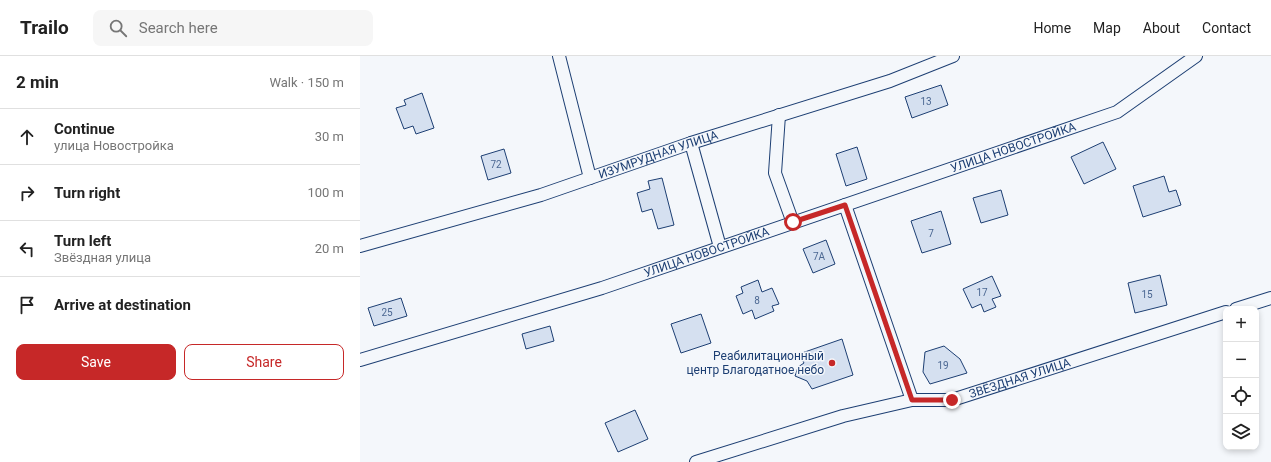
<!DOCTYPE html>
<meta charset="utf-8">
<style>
body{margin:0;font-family:Roboto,sans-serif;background:#f6f6f6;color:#222}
.controls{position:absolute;right:12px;bottom:12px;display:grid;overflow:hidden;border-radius:8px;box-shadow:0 2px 6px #0003}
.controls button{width:36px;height:36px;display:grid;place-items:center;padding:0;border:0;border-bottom:1px solid #e0e0e0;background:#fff;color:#222;font:20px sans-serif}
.stop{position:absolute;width:12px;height:12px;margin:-9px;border:3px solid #c62828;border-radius:50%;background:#fff}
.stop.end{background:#c62828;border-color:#fff;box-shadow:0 1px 4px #0008}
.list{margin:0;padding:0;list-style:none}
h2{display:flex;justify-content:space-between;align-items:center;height:52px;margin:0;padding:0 16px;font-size:17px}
h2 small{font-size:13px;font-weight:400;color:#767676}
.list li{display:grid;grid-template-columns:26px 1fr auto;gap:12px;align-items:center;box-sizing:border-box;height:56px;padding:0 16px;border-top:1px solid #e0e0e0}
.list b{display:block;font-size:15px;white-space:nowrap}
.list p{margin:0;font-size:13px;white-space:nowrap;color:#767676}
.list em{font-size:13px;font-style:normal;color:#767676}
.actions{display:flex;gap:8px;padding:12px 16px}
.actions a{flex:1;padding:9px 0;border:1px solid #c62828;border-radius:8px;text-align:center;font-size:14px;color:#c62828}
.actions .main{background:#c62828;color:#fff}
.icon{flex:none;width:22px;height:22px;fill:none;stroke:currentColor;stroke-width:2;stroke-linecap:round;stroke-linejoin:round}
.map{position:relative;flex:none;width:911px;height:406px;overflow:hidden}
header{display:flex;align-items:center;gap:24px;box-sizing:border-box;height:56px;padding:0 20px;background:#fff;border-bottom:1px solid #e0e0e0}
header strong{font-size:19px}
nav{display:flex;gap:22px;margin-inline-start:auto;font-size:14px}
.search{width:280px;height:36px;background:#f6f6f6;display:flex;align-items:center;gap:10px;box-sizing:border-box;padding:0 14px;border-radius:8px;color:#767676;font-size:15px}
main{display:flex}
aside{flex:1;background:#fff}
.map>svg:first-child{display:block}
.building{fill:#d5e0f0;stroke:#1d3f73}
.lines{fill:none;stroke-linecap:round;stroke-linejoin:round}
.minor-casing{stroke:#1d3f73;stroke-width:14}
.minor{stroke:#f4f7fb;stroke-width:12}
.route{stroke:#c62828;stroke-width:5}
.poi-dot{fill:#c62828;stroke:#f4f7fb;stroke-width:1.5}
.labels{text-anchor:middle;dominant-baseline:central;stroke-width:3;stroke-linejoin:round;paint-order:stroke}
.number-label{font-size:10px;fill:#4b6792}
.street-label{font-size:12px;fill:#1d3f73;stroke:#f4f7fb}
.poi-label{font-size:12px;fill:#1d3f73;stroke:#f4f7fb;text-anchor:end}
</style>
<header>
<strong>Trailo</strong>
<div class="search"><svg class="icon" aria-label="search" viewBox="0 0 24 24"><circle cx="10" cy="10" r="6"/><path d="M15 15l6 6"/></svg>Search here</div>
<nav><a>Home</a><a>Map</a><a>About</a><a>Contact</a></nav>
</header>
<main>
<aside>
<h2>2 min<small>Walk · 150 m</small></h2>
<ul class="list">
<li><svg class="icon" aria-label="ahead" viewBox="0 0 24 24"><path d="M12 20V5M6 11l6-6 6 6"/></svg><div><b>Continue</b><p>улица Новостройка</p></div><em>30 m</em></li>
<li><svg class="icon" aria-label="right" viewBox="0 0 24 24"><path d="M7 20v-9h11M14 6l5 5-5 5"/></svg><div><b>Turn right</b></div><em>100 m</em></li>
<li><svg class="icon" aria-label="left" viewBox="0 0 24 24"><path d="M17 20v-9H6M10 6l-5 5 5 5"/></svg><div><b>Turn left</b><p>Звёздная улица</p></div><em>20 m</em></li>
<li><svg class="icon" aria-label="arrive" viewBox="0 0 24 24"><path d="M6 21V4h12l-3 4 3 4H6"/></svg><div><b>Arrive at destination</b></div></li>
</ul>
<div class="actions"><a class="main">Save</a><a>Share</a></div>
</aside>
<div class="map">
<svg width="911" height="406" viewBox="0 0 911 406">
<rect width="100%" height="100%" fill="#f4f7fb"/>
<g class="building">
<polygon points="581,29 588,49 552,62 545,41"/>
<polygon points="62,37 74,72 56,78 53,70 44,73 36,52 46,49 44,44"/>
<polygon points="743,86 756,113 724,128 711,101"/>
<polygon points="497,91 507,123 486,130 476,98"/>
<polygon points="144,93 151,117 128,124 121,100"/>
<polygon points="804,120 809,136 816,134 821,149 783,161 773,130"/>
<polygon points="302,122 314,169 298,173 292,153 282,156 277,137 290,133 288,125"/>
<polygon points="641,134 648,159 621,167 613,142"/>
<polygon points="581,155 591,188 562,197 551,165"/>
<polygon points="466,184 475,208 453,217 443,193"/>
<polygon points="800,219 807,249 775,257 768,227"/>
<polygon points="632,220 641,240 632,243 636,251 624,256 621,248 612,252 603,233"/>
<polygon points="398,224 402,236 412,232 419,248 412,250 414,255 395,263 392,254 383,258 376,240 383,237 381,231"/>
<polygon points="41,242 47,260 14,270 8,252"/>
<polygon points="341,258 351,287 321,297 311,268"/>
<polygon points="190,270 194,285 166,293 162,278"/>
<polygon points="482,283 493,319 452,333 447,325 435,320 438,311 444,307 439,298"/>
<polygon points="584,290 600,303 607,317 570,328 563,316 565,296"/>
<polygon points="275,354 288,383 258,396 245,367"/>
</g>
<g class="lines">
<g class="minor-casing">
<g id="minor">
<polyline points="199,0 230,122"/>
<polyline points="419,59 415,117 433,167"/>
<polyline points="331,87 360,191"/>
<polyline points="485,149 552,344"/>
<path id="s1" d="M0 190 181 139 331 87 530 25 593 0"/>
<polyline points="876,253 911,242"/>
<path id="s2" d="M0 304 242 232 757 56 836 0"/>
<path id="s3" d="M336 406 483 360 552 344H592L866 256"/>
</g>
</g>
<use href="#minor" class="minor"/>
</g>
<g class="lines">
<polyline class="route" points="433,166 485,149 552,344 592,344"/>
</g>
<circle class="poi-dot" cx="472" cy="307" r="4"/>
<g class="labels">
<g class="number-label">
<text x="566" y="45">13</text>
<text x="136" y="108">72</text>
<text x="571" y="177">7</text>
<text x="459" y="200">7А</text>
<text x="622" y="236">17</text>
<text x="787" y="238">15</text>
<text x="397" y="244">8</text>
<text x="27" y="256">25</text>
<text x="583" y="309">19</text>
</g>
<g class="street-label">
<text stroke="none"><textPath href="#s2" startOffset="687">УЛИЦА НОВОСТРОЙКА</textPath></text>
<text stroke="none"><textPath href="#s1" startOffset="312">ИЗУМРУДНАЯ УЛИЦА</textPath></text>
<text stroke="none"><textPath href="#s2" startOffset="363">УЛИЦА НОВОСТРОЙКА</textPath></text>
<text stroke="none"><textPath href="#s3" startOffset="336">ЗВЁЗДНАЯ УЛИЦА</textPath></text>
</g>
<g class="poi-label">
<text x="464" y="300">Реабилитационный<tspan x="464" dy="14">центр Благодатное небо</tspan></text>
</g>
</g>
</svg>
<div class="controls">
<button>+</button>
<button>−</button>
<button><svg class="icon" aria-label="locate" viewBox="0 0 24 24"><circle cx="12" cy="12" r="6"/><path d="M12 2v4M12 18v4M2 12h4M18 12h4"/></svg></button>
<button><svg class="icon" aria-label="layers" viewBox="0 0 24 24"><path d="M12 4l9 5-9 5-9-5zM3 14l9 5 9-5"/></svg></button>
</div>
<div class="stop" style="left:433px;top:166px"></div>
<div class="stop end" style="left:592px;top:344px"></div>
</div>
</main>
